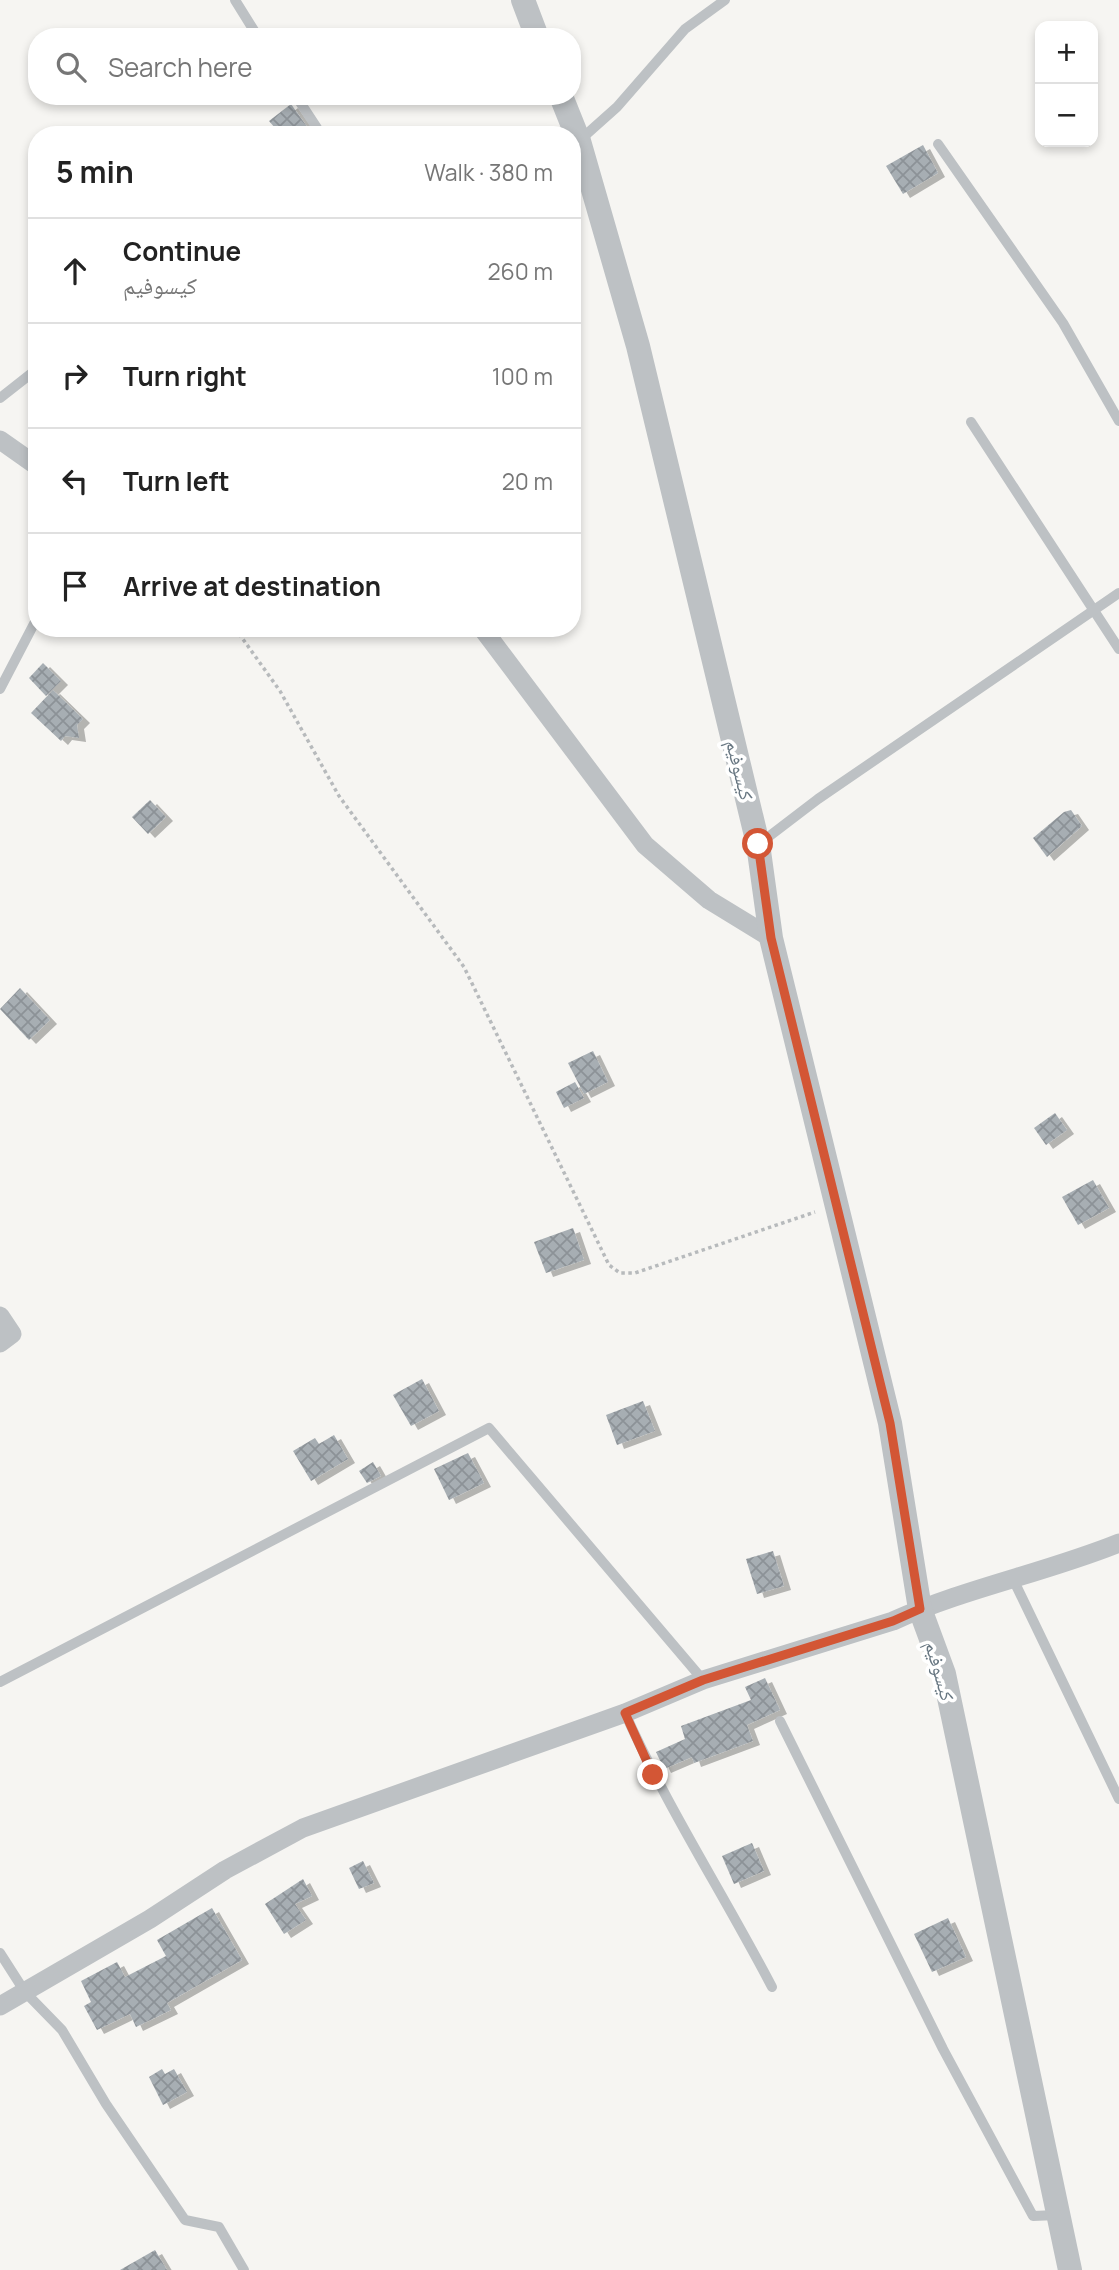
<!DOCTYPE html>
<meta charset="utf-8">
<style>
body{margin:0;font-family:Manrope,"Noto Naskh Arabic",sans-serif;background:#f2f2f2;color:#222}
.controls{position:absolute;right:21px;top:21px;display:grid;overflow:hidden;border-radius:14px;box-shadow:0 4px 10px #0003}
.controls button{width:63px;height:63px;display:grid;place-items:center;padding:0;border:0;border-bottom:2px solid #e0e0e0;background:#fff;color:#222;font:35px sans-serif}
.stop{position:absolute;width:21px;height:21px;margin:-16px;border:5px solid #d35635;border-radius:50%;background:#fff}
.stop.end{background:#d35635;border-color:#fff;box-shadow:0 2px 7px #0008}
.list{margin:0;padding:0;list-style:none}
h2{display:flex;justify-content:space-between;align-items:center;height:91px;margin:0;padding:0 28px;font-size:30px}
h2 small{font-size:23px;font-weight:400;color:#767676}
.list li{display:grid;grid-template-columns:46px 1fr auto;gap:21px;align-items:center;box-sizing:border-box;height:105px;padding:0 28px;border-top:2px solid #e0e0e0}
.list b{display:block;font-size:26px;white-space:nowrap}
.list p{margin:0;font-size:23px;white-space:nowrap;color:#767676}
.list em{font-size:23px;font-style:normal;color:#767676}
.icon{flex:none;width:38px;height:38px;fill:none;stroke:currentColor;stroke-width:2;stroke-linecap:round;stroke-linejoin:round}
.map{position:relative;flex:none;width:1119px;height:2270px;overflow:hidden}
.search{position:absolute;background:#fff;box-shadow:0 4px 10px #0003;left:28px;top:28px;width:553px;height:77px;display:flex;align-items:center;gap:18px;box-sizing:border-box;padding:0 24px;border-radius:28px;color:#767676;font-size:26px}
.panel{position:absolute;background:#fff;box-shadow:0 4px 10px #0003;left:28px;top:126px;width:553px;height:511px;border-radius:28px}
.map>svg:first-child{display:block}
.building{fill:url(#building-cross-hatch);filter:url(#shadow)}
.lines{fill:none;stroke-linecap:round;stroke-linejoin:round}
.path{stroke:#b7babc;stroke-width:3.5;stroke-dasharray:3.5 3.5;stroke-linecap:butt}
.service{stroke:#bdc1c4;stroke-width:10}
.minor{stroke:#bdc1c4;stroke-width:19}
.tertiary{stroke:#bdc1c4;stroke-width:24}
.route{stroke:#d35635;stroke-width:9}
.labels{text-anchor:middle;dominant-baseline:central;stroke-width:7;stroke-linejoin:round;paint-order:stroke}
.street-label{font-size:19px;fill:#677681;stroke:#fff}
</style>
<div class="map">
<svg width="1119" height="2270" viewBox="0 0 1119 2270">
<defs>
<pattern id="building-cross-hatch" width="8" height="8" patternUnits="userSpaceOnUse" patternTransform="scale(1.75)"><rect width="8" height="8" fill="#a7aeb3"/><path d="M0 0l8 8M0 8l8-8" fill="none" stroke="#8c9297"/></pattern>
<filter id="shadow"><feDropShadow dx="7" dy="4" stdDeviation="0" flood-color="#0004"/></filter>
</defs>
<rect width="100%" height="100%" fill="#f6f5f2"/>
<g class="building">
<polygon points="291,104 310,131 310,135 281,135 269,121"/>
<polygon points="923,145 938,173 903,194 886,166"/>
<polygon points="43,663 61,681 46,696 29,678"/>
<polygon points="53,690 83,719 77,725 79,738 65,736 61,741 31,713"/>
<polygon points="150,800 166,817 148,834 132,817"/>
<polygon points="1071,810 1082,826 1047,857 1033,838 1064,812"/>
<polygon points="20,988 50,1020 29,1040 0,1009"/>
<polygon points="593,1051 608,1082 584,1094 568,1063"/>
<polygon points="575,1082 584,1098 564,1108 556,1092"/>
<polygon points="1055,1113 1067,1130 1046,1145 1034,1128"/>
<polygon points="1093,1180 1109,1208 1078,1225 1062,1197"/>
<polygon points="573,1228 584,1260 546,1273 534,1242"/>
<polygon points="422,1379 439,1411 411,1426 393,1395"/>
<polygon points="643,1401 655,1431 617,1445 606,1415"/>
<polygon points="334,1435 348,1459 311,1481 293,1451 315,1438 319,1444"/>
<polygon points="468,1453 484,1483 449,1500 434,1469"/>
<polygon points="373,1462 381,1476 367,1483 359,1471"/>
<polygon points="773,1551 784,1586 757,1594 746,1559"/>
<polygon points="765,1678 780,1710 747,1725 753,1741 694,1763 692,1757 664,1769 656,1752 685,1739 681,1726 751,1700 745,1687"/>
<polygon points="752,1843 764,1871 734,1884 722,1856"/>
<polygon points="363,1861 374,1883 359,1889 349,1868"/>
<polygon points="303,1879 312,1896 295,1904 306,1920 284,1934 265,1904"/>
<polygon points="212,1908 242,1960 167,2003 171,2010 136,2027 130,2014 97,2030 84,2006 91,2002 81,1981 117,1962 125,1977 166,1956 157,1940"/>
<polygon points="948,1918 966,1957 932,1972 914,1934"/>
<polygon points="162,2069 165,2074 174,2069 187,2092 163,2105 149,2077"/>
<polygon points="155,2250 167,2270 120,2270"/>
</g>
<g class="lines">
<polyline class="path" points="235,628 280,691 339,796 464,967 609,1265 620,1273 635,1273 815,1212"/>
<g class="service">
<polyline points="235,0 258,37"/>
<polyline points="296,96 317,128 318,135"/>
<polyline points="580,140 617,107 685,29 725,0"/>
<polyline points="938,144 1063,323 1119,421"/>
<polyline points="0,398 37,369"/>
<polyline points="971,422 1119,649"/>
<polyline points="0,689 37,618"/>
<polyline points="759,844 818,799 1119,593"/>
<polyline points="1013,1579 1119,1799"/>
<polyline points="0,1682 489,1428 703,1680"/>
<path d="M625 1713C667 1807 724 1895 772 1987"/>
<polyline points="780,1721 943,2049 1033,2216 1057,2215"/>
<polyline points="0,1953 25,1992 62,2030 106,2104 185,2220 219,2227 244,2270"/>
</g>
<g class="minor">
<polyline points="0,440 37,466"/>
<polyline points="482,628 645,845 709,900 771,938"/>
<polyline points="0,1316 12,1334 0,1343"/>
<path d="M0 2006 150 1919 225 1870 303 1828 625 1713 703 1680 893 1621C965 1588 1045 1573 1119 1543"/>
</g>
<g class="tertiary">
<polyline points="523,0 537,37"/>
<polyline points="561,96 579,141 638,346 758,844 771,938 890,1423 920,1609 944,1674 1070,2270"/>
</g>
</g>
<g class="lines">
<polyline class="route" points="653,1775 625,1713 703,1680 893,1621 920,1609 890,1423 771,938 758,844"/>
</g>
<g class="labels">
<g class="street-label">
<text transform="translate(740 770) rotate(76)">كيسوفيم</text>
<text transform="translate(940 1671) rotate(74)">كيسوفيم</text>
</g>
</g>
</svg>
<div class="controls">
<button>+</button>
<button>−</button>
</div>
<div class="stop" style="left:758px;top:844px"></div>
<div class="stop end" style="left:653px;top:1775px"></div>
<div class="search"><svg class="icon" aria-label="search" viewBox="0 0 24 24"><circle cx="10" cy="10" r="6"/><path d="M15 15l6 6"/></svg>Search here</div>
<section class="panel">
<h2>5 min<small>Walk · 380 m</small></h2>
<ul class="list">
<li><svg class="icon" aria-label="ahead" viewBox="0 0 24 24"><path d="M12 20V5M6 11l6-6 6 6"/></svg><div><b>Continue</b><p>كيسوفيم</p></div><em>260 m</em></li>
<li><svg class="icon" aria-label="right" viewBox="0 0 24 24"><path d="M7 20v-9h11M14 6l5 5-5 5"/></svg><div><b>Turn right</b></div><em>100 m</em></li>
<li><svg class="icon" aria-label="left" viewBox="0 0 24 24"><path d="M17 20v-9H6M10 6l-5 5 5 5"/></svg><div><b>Turn left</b></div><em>20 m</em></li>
<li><svg class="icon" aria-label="arrive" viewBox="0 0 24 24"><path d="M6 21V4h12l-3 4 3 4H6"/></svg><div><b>Arrive at destination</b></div></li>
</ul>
</section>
</div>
